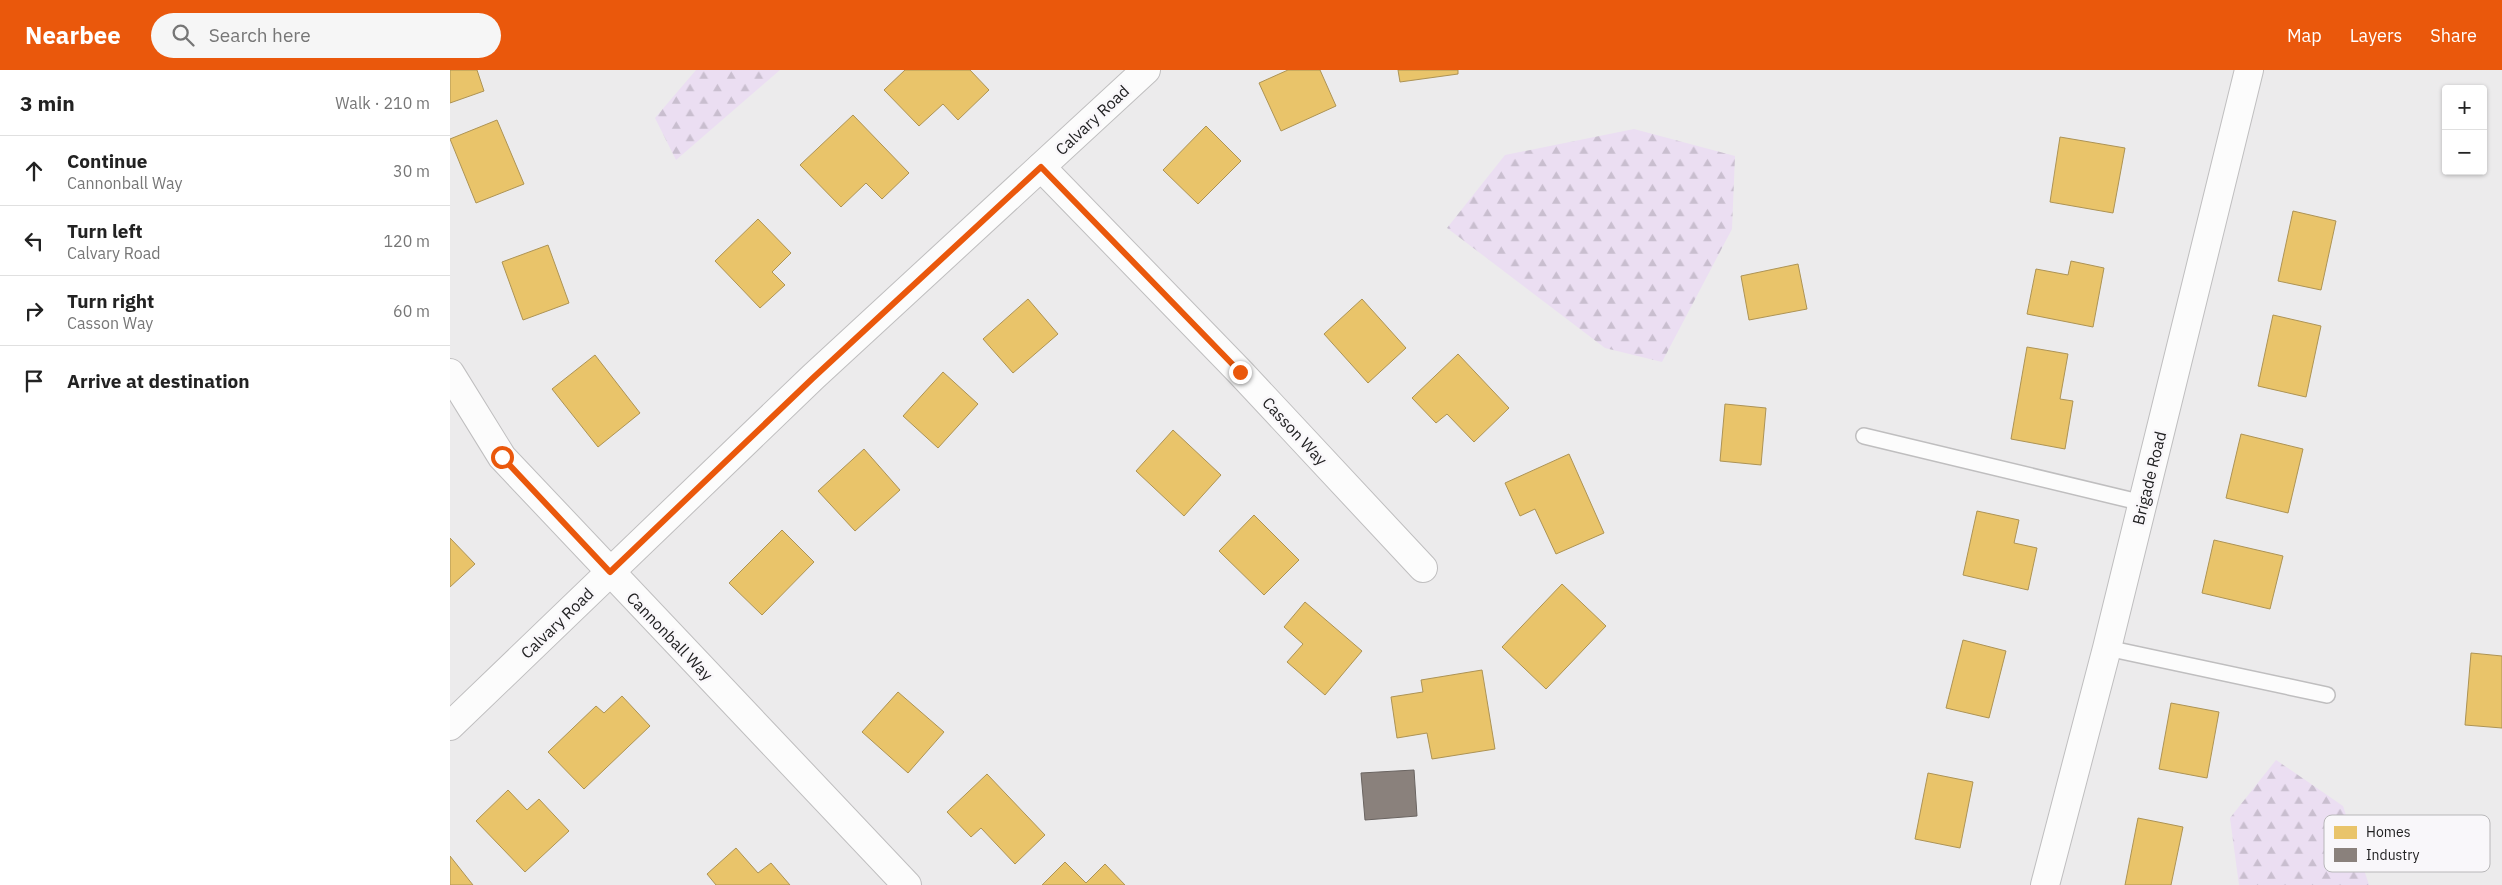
<!DOCTYPE html>
<meta charset="utf-8">
<style>
body{margin:0;font-family:"IBM Plex Sans",sans-serif;background:#f6f6f6;color:#222}
.controls{position:absolute;right:15px;top:15px;display:grid;overflow:hidden;border-radius:5px;box-shadow:0 1px 4px #0004}
.controls button{width:45px;height:45px;display:grid;place-items:center;padding:0;border:0;border-bottom:1px solid #e0e0e0;background:#fff;color:#222;font:25px sans-serif}
.stop{position:absolute;width:15px;height:15px;margin:-11px;border:4px solid #ea580c;border-radius:50%;background:#fff}
.stop.end{background:#ea580c;border-color:#fff;box-shadow:0 1px 5px #0008}
.list{margin:0;padding:0;list-style:none}
h2{display:flex;justify-content:space-between;align-items:center;height:65px;margin:0;padding:0 20px;font-size:21px}
h2 small{font-size:16px;font-weight:400;color:#767676}
.list li{display:grid;grid-template-columns:32px 1fr auto;gap:15px;align-items:center;box-sizing:border-box;height:70px;padding:0 20px;border-top:1px solid #e0e0e0}
.list b{display:block;font-size:19px;white-space:nowrap}
.list p{margin:0;font-size:16px;white-space:nowrap;color:#767676}
.list em{font-size:16px;font-style:normal;color:#767676}
.icon{flex:none;width:28px;height:28px;fill:none;stroke:currentColor;stroke-width:2;stroke-linecap:round;stroke-linejoin:round}
.map{position:relative;flex:none;width:2052px;height:815px;overflow:hidden}
header{display:flex;align-items:center;gap:30px;box-sizing:border-box;height:70px;padding:0 25px;background:#ea580c;color:#fff}
header strong{font-size:24px}
nav{display:flex;gap:28px;margin-inline-start:auto;font-size:18px}
.search{width:350px;height:45px;background:#f6f6f6;display:flex;align-items:center;gap:12px;box-sizing:border-box;padding:0 18px;border-radius:28px;color:#767676;font-size:19px}
main{display:flex}
aside{flex:1;background:#fff}
.map>svg:first-child{display:block}
.forest{fill:url(#forest-firs)}
.homes{fill:#e9c46a;stroke:#ad9354}
.industry{fill:#8a817c;stroke:#6a6461}
.lines{fill:none;stroke-linecap:round;stroke-linejoin:round}
.lane-casing{stroke:#bfbebf;stroke-width:18}
.street-casing{stroke:#bfbebf;stroke-width:30}
.lane{stroke:#fcfcfc;stroke-width:15}
.street{stroke:#fcfcfc;stroke-width:28}
.route{stroke:#ea580c;stroke-width:6}
.labels{text-anchor:middle;dominant-baseline:central;stroke-width:5;stroke-linejoin:round;paint-order:stroke}
.street-label{font-size:16px;fill:#212122;stroke:#f9f7fa}
.key{fill:#f9f7fa;stroke:#b8b7b9;stroke-width:1}
.key-label{font-size:14px;fill:#212122}
</style>
<header>
<strong>Nearbee</strong>
<div class="search"><svg class="icon" aria-label="search" viewBox="0 0 24 24"><circle cx="10" cy="10" r="6"/><path d="M15 15l6 6"/></svg>Search here</div>
<nav><a>Map</a><a>Layers</a><a>Share</a></nav>
</header>
<main>
<aside>
<h2>3 min<small>Walk · 210 m</small></h2>
<ul class="list">
<li><svg class="icon" aria-label="ahead" viewBox="0 0 24 24"><path d="M12 20V5M6 11l6-6 6 6"/></svg><div><b>Continue</b><p>Cannonball Way</p></div><em>30 m</em></li>
<li><svg class="icon" aria-label="left" viewBox="0 0 24 24"><path d="M17 20v-9H6M10 6l-5 5 5 5"/></svg><div><b>Turn left</b><p>Calvary Road</p></div><em>120 m</em></li>
<li><svg class="icon" aria-label="right" viewBox="0 0 24 24"><path d="M7 20v-9h11M14 6l5 5-5 5"/></svg><div><b>Turn right</b><p>Casson Way</p></div><em>60 m</em></li>
<li><svg class="icon" aria-label="arrive" viewBox="0 0 24 24"><path d="M6 21V4h12l-3 4 3 4H6"/></svg><div><b>Arrive at destination</b></div></li>
</ul>
</aside>
<div class="map">
<svg width="2052" height="815" viewBox="0 0 2052 815">
<defs>
<pattern id="forest-firs" width="22" height="20" patternUnits="userSpaceOnUse" patternTransform="scale(1.25)"><rect width="22" height="20" fill="#ebdef2"/><path d="M5 1l3.5 6h-7zM16 11l3.5 6h-7z" fill="#c9becf"/></pattern>
</defs>
<rect width="100%" height="100%" fill="#ecebec"/>
<g class="forest">
<polygon points="246,0 330,0 226,90 205,48"/>
<polygon points="1184,59 1285,86 1282,159 1212,292 1155,278 997,158 1055,85"/>
<polygon points="1826,690 1893,736 1919,815 1789,815 1780,748"/>
</g>
<g class="homes">
<polygon points="0,0 27,0 34,21 0,33"/>
<polygon points="455,0 520,0 539,20 508,50 493,34 469,56 434,20"/>
<polygon points="838,0 870,0 886,36 831,61 809,13"/>
<polygon points="948,0 1008,0 1008,4 950,12"/>
<polygon points="403,45 459,103 432,129 416,113 391,137 350,95"/>
<polygon points="47,50 74,114 26,133 0,69"/>
<polygon points="756,56 791,91 748,134 713,100"/>
<polygon points="1610,67 1675,78 1663,143 1600,132"/>
<polygon points="1843,141 1886,151 1871,220 1828,211"/>
<polygon points="308,149 341,183 322,202 335,215 310,238 265,191"/>
<polygon points="98,175 119,233 73,250 52,192"/>
<polygon points="1621,191 1654,198 1643,257 1577,244 1586,199 1618,205"/>
<polygon points="1348,194 1357,239 1299,250 1291,206"/>
<polygon points="578,229 608,264 563,303 533,269"/>
<polygon points="912,229 956,278 918,313 874,264"/>
<polygon points="1823,245 1871,256 1856,327 1808,316"/>
<polygon points="1577,277 1618,284 1610,329 1623,331 1615,379 1561,369"/>
<polygon points="1008,284 1059,338 1024,372 997,344 986,353 962,328"/>
<polygon points="145,285 190,343 148,377 102,319"/>
<polygon points="493,302 528,334 488,378 453,346"/>
<polygon points="1275,334 1316,338 1311,395 1270,391"/>
<polygon points="723,360 771,405 734,446 686,401"/>
<polygon points="1791,364 1853,379 1838,443 1776,428"/>
<polygon points="414,379 450,420 405,461 368,421"/>
<polygon points="1119,384 1154,463 1106,484 1085,439 1070,446 1055,413"/>
<polygon points="1527,441 1569,450 1564,473 1587,478 1578,520 1513,505"/>
<polygon points="804,445 849,490 814,525 769,481"/>
<polygon points="332,460 364,492 312,545 279,513"/>
<polygon points="0,468 25,494 0,517"/>
<polygon points="1764,470 1833,486 1820,539 1752,523"/>
<polygon points="1112,514 1156,556 1096,619 1052,577"/>
<polygon points="855,532 912,581 875,625 837,592 853,574 834,557"/>
<polygon points="1513,570 1556,581 1539,648 1496,638"/>
<polygon points="2021,583 2052,586 2052,658 2015,655"/>
<polygon points="1032,600 1045,679 982,689 977,663 947,668 941,627 973,622 971,610"/>
<polygon points="448,622 494,662 458,703 412,662"/>
<polygon points="172,626 200,656 134,719 98,682 146,636 154,643"/>
<polygon points="1721,633 1769,642 1757,708 1709,699"/>
<polygon points="1478,703 1523,712 1510,778 1465,769"/>
<polygon points="537,704 595,765 565,794 531,758 521,767 497,742"/>
<polygon points="58,720 77,740 89,729 119,761 75,802 26,751"/>
<polygon points="1688,748 1733,757 1721,815 1675,815"/>
<polygon points="286,778 308,803 321,793 340,815 266,815 257,804"/>
<polygon points="0,786 23,815 0,815"/>
<polygon points="615,792 636,813 655,794 675,815 592,815"/>
</g>
<polygon class="industry" points="964,700 967,746 915,750 911,703"/>
<g class="lines">
<g class="lane-casing">
<g id="lane">
<polyline points="1414,366 1693,433"/>
<polyline points="1657,578 1877,625"/>
</g>
</g>
<g class="street-casing">
<g id="street">
<polyline points="591,97 790,302 973,498"/>
<polyline points="0,303 52,387 457,815"/>
<polyline points="0,656 363,307 696,0"/>
<polyline points="1595,815 1657,578 1799,0"/>
</g>
</g>
<use href="#lane" class="lane"/>
<use href="#street" class="street"/>
</g>
<g class="lines">
<polyline class="route" points="52,387 160,502 363,308 591,97 790,302"/>
</g>
<g class="labels">
<g class="street-label">
<text transform="translate(642 50) rotate(-43)">Calvary Road</text>
<text transform="translate(845 361) rotate(47)">Casson Way</text>
<text transform="translate(1699 408) rotate(-76)">Brigade Road</text>
<text transform="translate(107 553) rotate(-44)">Calvary Road</text>
<text transform="translate(220 566) rotate(46)">Cannonball Way</text>
</g>
</g>
<rect x="1874" y="745" width="166" height="57" rx="8" class="key"/>
<rect x="1884" y="756" width="23" height="13" fill="#e9c46a"/>
<rect x="1884" y="778" width="23" height="14" fill="#8a817c"/>
<g class="key-label">
<text x="1916" y="767">Homes</text>
<text x="1916" y="790">Industry</text>
</g>
</svg>
<div class="controls">
<button>+</button>
<button>−</button>
</div>
<div class="stop" style="left:52px;top:387px"></div>
<div class="stop end" style="left:790px;top:302px"></div>
</div>
</main>
